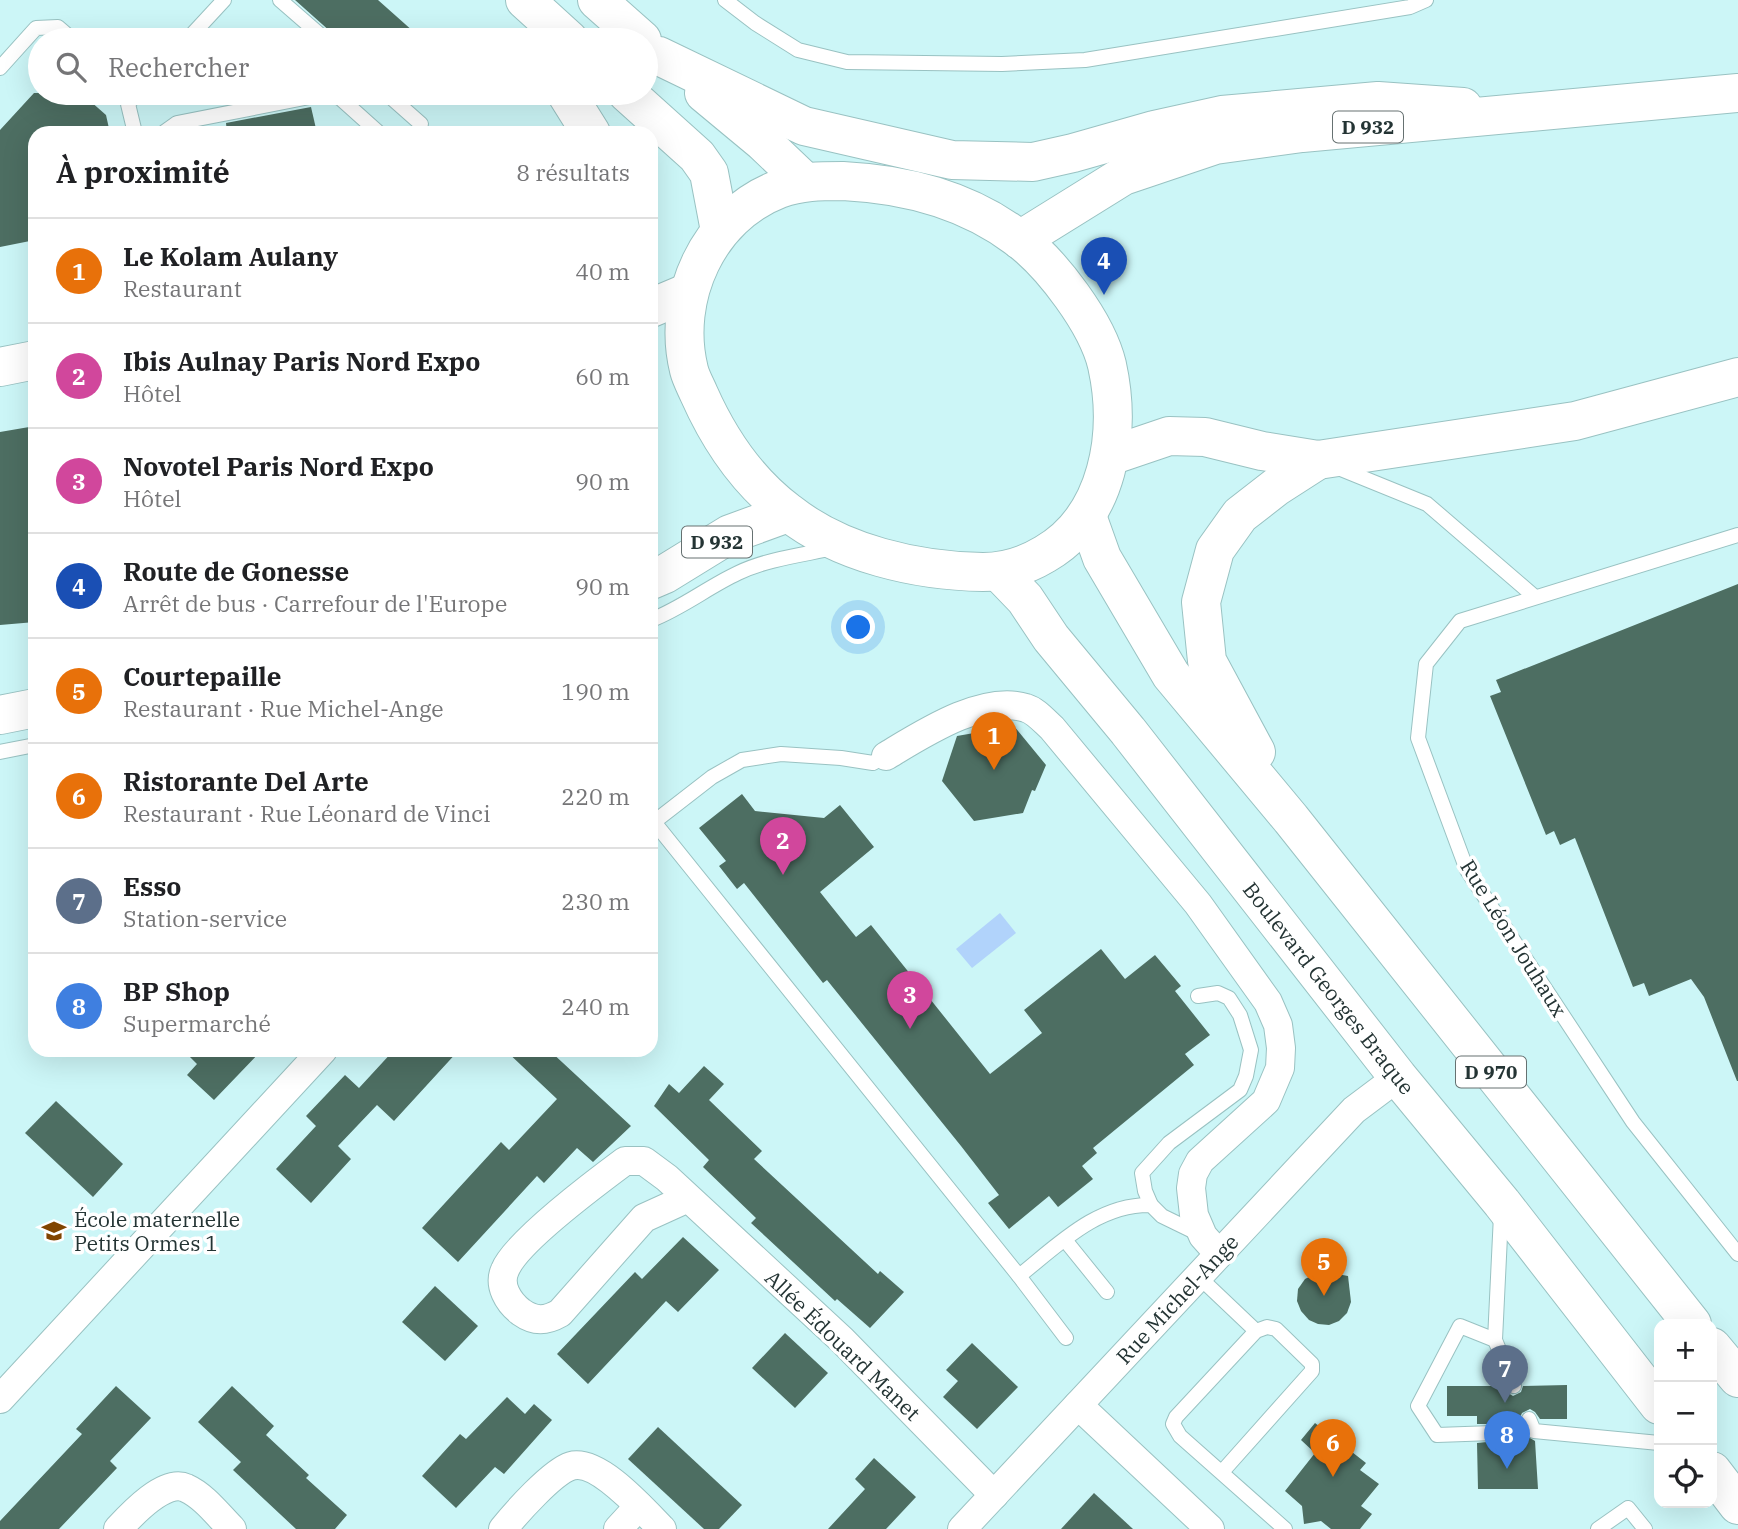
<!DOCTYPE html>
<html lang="fr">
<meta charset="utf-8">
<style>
body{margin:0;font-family:"IBM Plex Serif",serif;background:#f6f6f6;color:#202124}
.controls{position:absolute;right:21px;bottom:21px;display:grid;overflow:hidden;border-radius:14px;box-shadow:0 7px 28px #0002}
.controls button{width:63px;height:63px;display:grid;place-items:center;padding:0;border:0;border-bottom:2px solid #e0e0e0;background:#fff;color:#202124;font:35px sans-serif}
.you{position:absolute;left:859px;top:628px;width:24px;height:24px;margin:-18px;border:5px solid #fff;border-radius:50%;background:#1a73e8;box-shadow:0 0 0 10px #1a73e833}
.badge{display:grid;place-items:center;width:46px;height:46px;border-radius:50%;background:#814400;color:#fff;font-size:23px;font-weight:700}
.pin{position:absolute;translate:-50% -58px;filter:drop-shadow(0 2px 4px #0008)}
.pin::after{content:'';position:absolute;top:37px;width:24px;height:21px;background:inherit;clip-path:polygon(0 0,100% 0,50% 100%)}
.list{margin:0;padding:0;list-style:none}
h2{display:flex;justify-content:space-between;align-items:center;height:91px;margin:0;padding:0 28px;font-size:30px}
h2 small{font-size:23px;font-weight:400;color:#757577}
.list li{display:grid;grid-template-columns:46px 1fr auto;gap:21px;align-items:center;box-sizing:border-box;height:105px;padding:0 28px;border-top:2px solid #e0e0e0}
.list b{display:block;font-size:26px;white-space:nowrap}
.list p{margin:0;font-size:23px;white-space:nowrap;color:#757577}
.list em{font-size:23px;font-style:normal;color:#757577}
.icon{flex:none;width:38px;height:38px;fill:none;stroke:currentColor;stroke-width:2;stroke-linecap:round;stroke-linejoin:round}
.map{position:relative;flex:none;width:1738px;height:1529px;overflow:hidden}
.search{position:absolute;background:#fff;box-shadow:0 7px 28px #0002;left:28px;top:28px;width:630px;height:77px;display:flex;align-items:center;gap:18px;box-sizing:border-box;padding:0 24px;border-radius:38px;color:#757577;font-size:26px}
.panel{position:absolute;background:#fff;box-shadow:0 7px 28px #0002;left:28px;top:126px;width:630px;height:931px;border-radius:21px}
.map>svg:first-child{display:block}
.water{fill:#b1d3fb}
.building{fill:#4d6e62}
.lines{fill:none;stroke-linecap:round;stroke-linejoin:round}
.service-casing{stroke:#99c2c2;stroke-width:16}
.minor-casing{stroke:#99c2c2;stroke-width:30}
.secondary-casing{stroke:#99c2c2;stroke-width:40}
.primary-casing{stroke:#99c2c2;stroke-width:40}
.service{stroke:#fff;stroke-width:14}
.minor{stroke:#fff;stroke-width:28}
.secondary{stroke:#fff;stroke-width:38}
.primary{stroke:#fff;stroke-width:38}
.labels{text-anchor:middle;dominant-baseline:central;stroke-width:7;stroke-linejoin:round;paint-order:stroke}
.shield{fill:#fff;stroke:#667171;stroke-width:2}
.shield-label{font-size:19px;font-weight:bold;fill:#243434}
.street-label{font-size:21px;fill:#243434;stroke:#fff}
.poi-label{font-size:21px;fill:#243434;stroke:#fff;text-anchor:start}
</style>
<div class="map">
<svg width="1738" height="1529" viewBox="0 0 1738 1529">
<rect width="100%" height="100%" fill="#ccf6f7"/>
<polygon class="water" points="1000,913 1016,933 972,968 956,949"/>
<g class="building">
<polygon points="295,0 378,0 423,40 335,40 332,33"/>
<polygon points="34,93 81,93 106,115 110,133 35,133 35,240 0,247 0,130"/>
<polygon points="311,107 317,133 227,133 226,123"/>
<polygon points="35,426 35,622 0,625 0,432"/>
<polygon points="1738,584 1738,1081 1737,1081 1704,997 1691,979 1649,996 1644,983 1633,987 1575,838 1560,845 1554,831 1546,835 1490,696 1501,692 1496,680"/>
<polygon points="1014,726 1046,765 1035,791 1032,790 1023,813 974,821 942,781 957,736"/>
<polygon points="742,794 755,811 824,818 840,805 874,847 820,892 856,937 871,925 990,1074 1042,1033 1024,1010 1101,949 1125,979 1155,955 1181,986 1175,991 1210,1035 1185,1054 1194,1065 1093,1148 1097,1153 1082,1166 1093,1179 1058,1207 1049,1196 1009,1229 988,1203 999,1195 961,1146 827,980 823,983 744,883 737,889 719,866 726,861 699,828"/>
<polygon points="183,1050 262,1050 214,1100 187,1075 197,1064"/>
<polygon points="394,1050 459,1050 394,1121 377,1105 338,1146 351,1159 311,1203 276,1169 316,1126 306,1116 345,1075 359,1088"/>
<polygon points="505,1050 549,1050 631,1126 593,1162 577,1148 544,1183 537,1176 458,1262 422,1228 501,1142 509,1150 557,1099"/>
<polygon points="704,1066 724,1084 709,1100 762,1151 754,1159 878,1274 880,1271 904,1292 870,1328 837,1299 835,1301 751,1223 756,1218 703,1167 709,1160 654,1106 669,1084 679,1093"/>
<polygon points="56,1101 123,1164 93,1197 25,1133"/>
<polygon points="683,1237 719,1270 678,1312 666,1301 588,1384 557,1354 635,1272 642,1279"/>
<polygon points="1326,1272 1348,1276 1351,1302 1347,1313 1339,1321 1329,1325 1318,1324 1309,1320 1301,1311 1297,1301 1298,1289 1305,1279 1315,1274"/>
<polygon points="435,1286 478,1326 445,1361 402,1322"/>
<polygon points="785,1333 828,1373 795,1408 752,1368"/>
<polygon points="972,1343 1018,1387 977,1429 943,1397 958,1381 946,1370"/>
<polygon points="1567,1385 1567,1419 1540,1419 1535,1412 1530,1409 1522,1413 1520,1417 1525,1435 1535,1441 1538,1489 1478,1489 1477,1443 1497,1441 1502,1432 1497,1424 1477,1424 1477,1416 1447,1416 1447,1386 1503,1386 1508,1393 1513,1396 1521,1392 1523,1386"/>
<polygon points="116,1386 151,1418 110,1461 117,1468 59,1529 0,1529 0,1521 82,1434 76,1429"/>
<polygon points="232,1386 274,1426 266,1435 309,1475 306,1478 347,1515 335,1529 296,1529 233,1470 241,1462 198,1422"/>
<polygon points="507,1397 525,1414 534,1404 552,1420 504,1474 495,1467 456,1508 422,1476 460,1434 466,1439"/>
<polygon points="1315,1423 1366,1463 1360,1470 1379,1484 1361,1506 1372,1514 1360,1529 1331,1529 1321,1521 1304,1524 1302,1506 1285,1491 1315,1453 1301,1440"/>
<polygon points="658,1427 742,1505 719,1529 704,1529 628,1459"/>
<polygon points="874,1458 916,1497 886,1529 828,1529 865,1489 855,1479"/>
<polygon points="1094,1493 1133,1529 1061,1529"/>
</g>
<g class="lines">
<g class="service-casing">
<g id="service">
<polyline points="280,0 326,40"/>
<polyline points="725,0 755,23 798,50 847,62 1002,64 1085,60 1410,7 1426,0"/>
<polyline points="187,40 224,0"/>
<polyline points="0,68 36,28 58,27 73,40"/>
<polyline points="386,93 421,124"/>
<polyline points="135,133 128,104 137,93"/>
<polyline points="163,133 177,123 325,94 340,98 379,133"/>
<polyline points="1336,467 1427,504 1535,597"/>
<polyline points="1738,535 1460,621 1426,664 1418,738 1467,870 1633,1122 1738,1254"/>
<path d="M651 620C682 608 708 587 738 573 767 559 802 555 834 548"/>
<polyline points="0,752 35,745"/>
<polyline points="886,756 873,763 841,758 781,754 742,760 712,777 654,822 1019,1276 1066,1338"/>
<polyline points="1151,1205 1145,1191 1142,1173 1169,1143 1240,1090 1246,1076 1251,1050 1240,1015 1229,998 1218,993 1198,996"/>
<polyline points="1501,1215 1495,1340 1514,1386"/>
<polyline points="1065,1240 1107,1292"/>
<path d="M1019 1276C1058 1245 1097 1204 1151 1205L1162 1216 1199 1234"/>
<polyline points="1198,1276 1256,1331"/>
<polyline points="1529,1419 1534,1431 1659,1443"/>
<polyline points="1493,1433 1437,1435 1418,1406 1460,1326 1495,1340"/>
<polyline points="1222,1472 1312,1371 1312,1364 1276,1329 1267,1327 1256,1331 1176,1417 1173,1424 1180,1436 1285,1529"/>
<polyline points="1598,1529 1628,1508 1645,1529"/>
</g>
</g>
<g class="minor-casing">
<g id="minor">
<path d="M886 756C921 735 983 694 1026 708 1036 711 1044 721 1052 728L1198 904 1268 1002 1278 1025 1281 1048 1280 1068 1266 1101 1200 1161 1193 1174 1191 1188 1194 1215 1203 1236 1219 1254"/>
<path d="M688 1198 644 1218 560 1313C546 1321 535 1322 521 1312 508 1302 498 1285 505 1270 516 1242 598 1181 625 1161H644L667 1178 842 1340 994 1495"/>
<polyline points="0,1399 323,1050"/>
<polyline points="1078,1405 1210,1529"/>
<path d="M118 1529C131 1515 165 1478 186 1488 204 1496 218 1515 232 1529"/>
<path d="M503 1529C516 1513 552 1472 571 1466 598 1458 644 1511 662 1529"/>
<polyline points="618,1529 639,1506"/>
<polyline points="962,1529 1354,1110 1398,1077"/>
</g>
</g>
<g class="secondary-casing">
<g id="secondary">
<polyline points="525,0 569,40"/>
<polyline points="597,0 642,40"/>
<polyline points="659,56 804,126 952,160 1033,162 1073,153 1154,130 1222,115 1378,101 1463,107"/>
<polyline points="566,93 591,133"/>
<polyline points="627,93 697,156 709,173 720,231"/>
<polyline points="704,93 763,142 805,182"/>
</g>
</g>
<g class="primary-casing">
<g id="primary">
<path d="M843 181C905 184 968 200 1019 239 1052 264 1097 323 1107 365 1122 433 1109 517 1045 554 1025 566 1006 572 983 572 917 571 841 554 788 512 748 482 719 439 699 394 696 387 691 378 689 370 671 298 708 216 779 189 800 181 821 181 843 181Z"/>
<polyline points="1020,240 1123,176 1215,145 1302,133 1738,93"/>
<polyline points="651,308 689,292"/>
<polyline points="0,367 35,360"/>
<polyline points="1110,456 1169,436 1205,437 1262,451 1318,460 1575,421 1738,377"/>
<polyline points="1087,516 1102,558 1171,675 1291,819 1692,1324"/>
<polyline points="999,572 1025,599 1051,638 1128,731 1398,1077 1502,1203 1659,1405"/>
<polyline points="651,580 665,574 730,534 788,513"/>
<polyline points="0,715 35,708"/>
<polyline points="1256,752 1207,661 1201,602 1215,550 1240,515 1276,487 1318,460"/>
<polyline points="1712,1347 1738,1378"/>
<polyline points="1712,1471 1738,1505"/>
</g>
</g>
<use href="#service" class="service"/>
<use href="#minor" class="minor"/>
<use href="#secondary" class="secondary"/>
<use href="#primary" class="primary"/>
</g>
<defs>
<g id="school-bare" transform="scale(1.89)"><path d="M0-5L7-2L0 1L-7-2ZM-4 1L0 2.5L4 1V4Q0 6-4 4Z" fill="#814400" stroke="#fff" stroke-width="2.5" paint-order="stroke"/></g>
</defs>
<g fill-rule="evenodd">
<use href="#school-bare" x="54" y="1231"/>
</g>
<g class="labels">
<g class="shield">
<rect x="1333" y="111.5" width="70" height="31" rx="5"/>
<rect x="682" y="526.5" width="70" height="31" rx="5"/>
<rect x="1456" y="1056.5" width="70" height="31" rx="5"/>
</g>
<g class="shield-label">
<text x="1368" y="127">D 932</text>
<text x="717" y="542">D 932</text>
<text x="1491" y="1072">D 970</text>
</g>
<g class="street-label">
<text transform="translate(1514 938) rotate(58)">Rue Léon Jouhaux</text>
<text transform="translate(1329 988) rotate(52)">Boulevard Georges Braque</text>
<text transform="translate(1177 1299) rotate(-47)">Rue Michel-Ange</text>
<text transform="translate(843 1345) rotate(44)">Allée Édouard Manet</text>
</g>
<g class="poi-label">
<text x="74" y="1219">École maternelle<tspan x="74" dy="24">Petits Ormes 1</tspan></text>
</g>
</g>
</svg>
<div class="controls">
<button>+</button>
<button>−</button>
<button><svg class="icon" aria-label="locate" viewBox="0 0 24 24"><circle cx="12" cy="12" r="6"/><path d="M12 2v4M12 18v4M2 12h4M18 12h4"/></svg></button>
</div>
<div class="you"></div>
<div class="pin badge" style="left:994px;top:770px;background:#e8710a">1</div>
<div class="pin badge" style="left:783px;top:875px;background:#d1479c">2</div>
<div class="pin badge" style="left:910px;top:1029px;background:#d1479c">3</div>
<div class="pin badge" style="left:1104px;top:295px;background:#1a4fb4">4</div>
<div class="pin badge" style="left:1324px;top:1296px;background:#e8710a">5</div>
<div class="pin badge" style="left:1333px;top:1477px;background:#e8710a">6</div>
<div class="pin badge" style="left:1505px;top:1403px;background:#5c6f8a">7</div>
<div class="pin badge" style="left:1507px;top:1469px;background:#3f7fe0">8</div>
<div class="search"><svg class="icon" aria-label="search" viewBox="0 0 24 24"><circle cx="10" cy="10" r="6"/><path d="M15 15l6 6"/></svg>Rechercher</div>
<section class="panel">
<h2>À proximité<small>8 résultats</small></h2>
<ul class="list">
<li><span class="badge" style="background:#e8710a">1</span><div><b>Le Kolam Aulany</b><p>Restaurant</p></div><em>40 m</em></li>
<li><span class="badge" style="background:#d1479c">2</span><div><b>Ibis Aulnay Paris Nord Expo</b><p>Hôtel</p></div><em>60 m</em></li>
<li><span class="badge" style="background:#d1479c">3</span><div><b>Novotel Paris Nord Expo</b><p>Hôtel</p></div><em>90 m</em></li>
<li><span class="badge" style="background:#1a4fb4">4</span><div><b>Route de Gonesse</b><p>Arrêt de bus · Carrefour de l'Europe</p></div><em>90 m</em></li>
<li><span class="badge" style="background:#e8710a">5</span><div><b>Courtepaille</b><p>Restaurant · Rue Michel-Ange</p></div><em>190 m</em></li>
<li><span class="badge" style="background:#e8710a">6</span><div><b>Ristorante Del Arte</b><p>Restaurant · Rue Léonard de Vinci</p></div><em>220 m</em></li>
<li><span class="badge" style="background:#5c6f8a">7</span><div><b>Esso</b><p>Station-service</p></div><em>230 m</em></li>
<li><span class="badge" style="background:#3f7fe0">8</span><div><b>BP Shop</b><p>Supermarché</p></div><em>240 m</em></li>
</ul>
</section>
</div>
